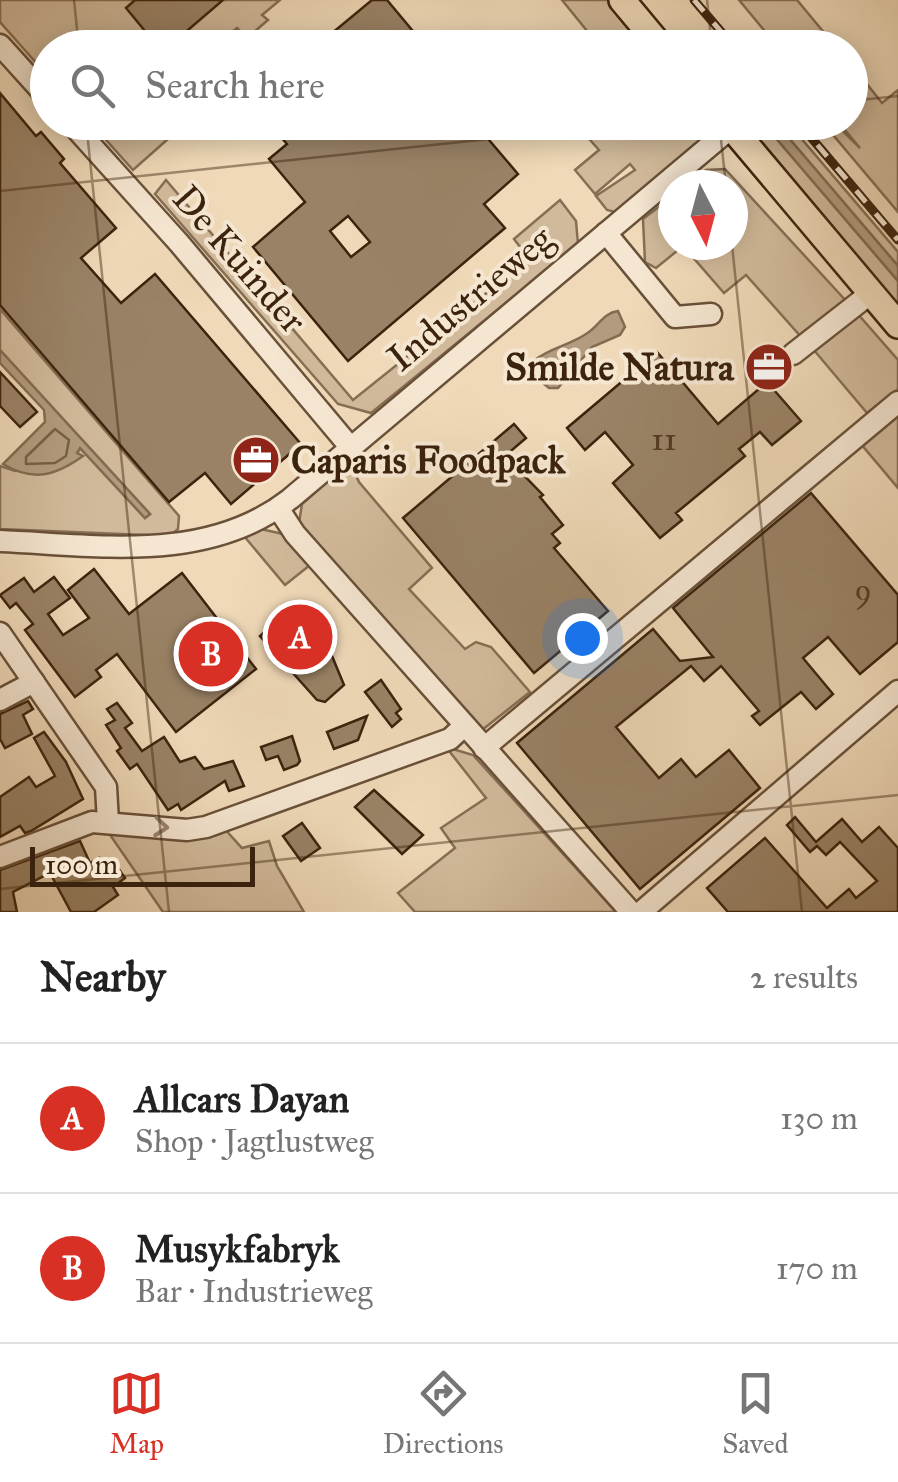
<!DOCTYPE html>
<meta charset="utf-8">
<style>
body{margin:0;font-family:"IM FELL Great Primer",serif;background:#f6f6f6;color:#222}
.compass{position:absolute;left:658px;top:170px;width:90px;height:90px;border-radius:50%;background:#fff;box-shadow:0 5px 25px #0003;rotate:174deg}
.scale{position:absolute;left:30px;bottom:25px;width:225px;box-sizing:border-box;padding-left:10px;border:5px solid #3c230d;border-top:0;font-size:28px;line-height:35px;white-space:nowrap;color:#3c230d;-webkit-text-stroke:8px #f5e6d1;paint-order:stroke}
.you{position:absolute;left:582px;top:638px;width:35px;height:35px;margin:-25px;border:8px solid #fff;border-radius:50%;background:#1a73e8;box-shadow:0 0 0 15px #1a73e833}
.badge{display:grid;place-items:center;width:65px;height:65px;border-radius:50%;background:#d93025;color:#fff;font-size:32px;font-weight:700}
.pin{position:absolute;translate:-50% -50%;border:5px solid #fff;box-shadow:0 2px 10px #0006}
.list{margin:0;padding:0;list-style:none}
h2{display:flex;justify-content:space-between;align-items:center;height:130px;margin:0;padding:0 40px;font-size:42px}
h2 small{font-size:32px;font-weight:400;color:#767676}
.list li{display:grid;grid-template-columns:65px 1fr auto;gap:30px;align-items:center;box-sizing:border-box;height:150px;padding:0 40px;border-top:2px solid #e0e0e0}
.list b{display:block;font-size:38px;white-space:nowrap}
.list p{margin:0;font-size:32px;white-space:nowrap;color:#767676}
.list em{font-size:32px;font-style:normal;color:#767676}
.icon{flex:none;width:55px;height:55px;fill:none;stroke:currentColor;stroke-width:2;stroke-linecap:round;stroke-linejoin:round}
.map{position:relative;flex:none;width:898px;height:912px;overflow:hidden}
.search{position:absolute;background:#fff;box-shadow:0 5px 25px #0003;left:30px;right:30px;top:30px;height:110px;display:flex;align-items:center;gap:25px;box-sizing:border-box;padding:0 35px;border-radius:55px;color:#767676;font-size:38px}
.sheet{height:430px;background:#fff}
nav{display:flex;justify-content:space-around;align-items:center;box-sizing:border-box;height:140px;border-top:2px solid #e0e0e0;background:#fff;font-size:28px;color:#767676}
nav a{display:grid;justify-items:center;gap:5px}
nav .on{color:#d93025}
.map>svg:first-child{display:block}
.green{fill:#d1ba9b;stroke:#866e54;stroke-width:2.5}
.water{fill:#b29b7e;stroke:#836b51;stroke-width:2.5}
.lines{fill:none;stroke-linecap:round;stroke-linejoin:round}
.shore{stroke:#775f46;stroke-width:2.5}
.building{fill:#998266;stroke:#3c230d;stroke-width:2.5;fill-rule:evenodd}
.minor-casing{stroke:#695038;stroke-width:25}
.major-casing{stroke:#3c230d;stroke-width:30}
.minor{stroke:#f5e6d1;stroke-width:20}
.major{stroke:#efd9b8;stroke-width:25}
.rail-casing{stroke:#3c230d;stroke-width:9}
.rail{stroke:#f5e6d1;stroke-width:5;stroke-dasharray:15;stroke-linecap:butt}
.oneway{stroke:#98846f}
.ticks{fill:none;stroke:#3c230d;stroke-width:2.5;stroke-opacity:0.45}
.labels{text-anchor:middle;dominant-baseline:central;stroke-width:8;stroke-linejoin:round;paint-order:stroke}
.number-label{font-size:32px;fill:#533b23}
.street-label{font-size:38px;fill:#3c230d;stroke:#f5e6d1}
.poi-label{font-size:38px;font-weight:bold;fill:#3c230d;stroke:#f5e6d1;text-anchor:end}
</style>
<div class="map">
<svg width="898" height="912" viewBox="0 0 898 912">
<rect width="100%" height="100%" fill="#efd9b8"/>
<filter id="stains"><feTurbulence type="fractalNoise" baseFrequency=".002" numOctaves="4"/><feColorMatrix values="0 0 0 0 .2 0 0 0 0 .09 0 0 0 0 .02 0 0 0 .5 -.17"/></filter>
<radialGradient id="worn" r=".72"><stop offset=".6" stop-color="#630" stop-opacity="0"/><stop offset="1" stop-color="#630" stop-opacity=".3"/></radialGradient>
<g class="green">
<polygon points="0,0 280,0 262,15 268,20 247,38 237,28 214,47 48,48 47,75 0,22"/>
<polygon points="562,0 612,0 653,47 587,47 584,44 592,37"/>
<polygon points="739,0 797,0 836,47 778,47"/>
<polygon points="851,64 882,103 898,90 898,212 823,123 835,123 860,148 839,123 850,122"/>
<polygon points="91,123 186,123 133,170"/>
<polygon points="575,123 705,123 699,144 615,212 607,210 596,196 635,170 630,164 595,194 575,170 599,150"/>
<polygon points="739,123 763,123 898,281 898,310"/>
<polygon points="776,123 788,123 898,252 898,266"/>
<polygon points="725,169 848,303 803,339 746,275 724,293 683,246 656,268 645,262 643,219 673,196 673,245 733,245 733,185 687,185 706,170"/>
<polygon points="166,180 353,400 529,259 514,239 560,200 576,221 578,244 371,413 338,404 155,194"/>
<polygon points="0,309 179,516 178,529 170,536 0,529 0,466 15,471 77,453 80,448 145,518 150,514 0,350"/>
<polygon points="857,313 898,360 898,389 867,413 813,349"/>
<polygon points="898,411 898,488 861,444"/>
<polygon points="350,462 359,482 432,568 409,589 465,649 476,642 491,647 530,692 482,730 308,539 299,523 302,504"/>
<polygon points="256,528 283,534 310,565 285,585 244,536"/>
<polygon points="446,747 473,755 616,912 415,912 398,893 455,848 441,828 486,798"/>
<polygon points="222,826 242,848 269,841 277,866 304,912 163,912 106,829"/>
</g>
<g class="water">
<polygon points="763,123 776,123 898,266 898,281"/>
<path d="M618 311 625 327 620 335 592 347 558 388H549L533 375 535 360C550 348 570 345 586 334 599 326 603 313 618 311Z"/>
<path d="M0 350 150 514 145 518 80 448 77 453 83 456C55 476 33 482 3 464L45 422 44 410 0 363Z"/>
</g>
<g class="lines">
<polygon class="shore" points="55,429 69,440 66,456 55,463 26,464 26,457"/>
</g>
<g class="building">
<polygon points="135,0 223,0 167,48 159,48 126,8"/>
<polygon points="372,0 387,0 427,48 314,48"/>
<polygon points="0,93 36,136 41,132 64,159 60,163 116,228 81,258 121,303 155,274 301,444 231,504 205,473 169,502 0,305"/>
<path d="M268 122H497L484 134 518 174 484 204 505 228 348 361 253 247 305 202 269 159 287 144ZM348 216 370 242 351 257 330 231Z"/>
<polygon points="657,352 718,424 767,382 801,421 772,445 760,432 739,449 745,456 676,513 682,520 660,538 613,483 633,465 605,432 585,450 567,428"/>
<polygon points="0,372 37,412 20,427 0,406"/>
<polygon points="514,424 526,438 505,456 543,495 540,497 563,525 552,534 560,543 554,548 608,611 534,673 403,518"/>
<polygon points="811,493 898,595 898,642 860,674 828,637 803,658 833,694 816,709 801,692 760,725 752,716 759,711 721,666 704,681 691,666 616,727 659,778 681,759 696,777 729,750 760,788 640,889 517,743 653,629 680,661 713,657 673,608"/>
<polygon points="94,569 129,614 182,573 256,669 176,732 117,654 96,670 101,677 75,697 25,630 33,624 16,603 10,608 0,595 24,578 34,592 54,577 70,598 48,614 63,635 89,618 68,590"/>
<polygon points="293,606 327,644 344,685 325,702 317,700 260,636"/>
<polygon points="381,680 401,709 396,713 401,719 392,727 365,692"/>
<polygon points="28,701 33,709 23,715 32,734 5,748 0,739 0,714"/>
<polygon points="117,703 132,723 125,728 142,751 164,737 180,762 195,757 204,769 233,761 244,786 229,791 225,781 181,810 178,804 168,810 137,764 130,769 117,751 121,748 106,725 115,720 107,709"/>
<polygon points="367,716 358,740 334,749 327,732"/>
<polygon points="44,732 66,762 83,799 31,831 25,833 20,826 0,837 0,797 29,777 36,787 55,776 34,738"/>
<polygon points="292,736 300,761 297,765 284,770 278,756 266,760 261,747"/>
<polygon points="374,790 423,835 402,854 355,807"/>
<polygon points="795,817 816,842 842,819 862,842 879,827 898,848 898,912 728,912 707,888 765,838 827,908 849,889 856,898 877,881 840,842 826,855 817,846 810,852 787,825"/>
<polygon points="302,823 320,848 301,861 283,836"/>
<polygon points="80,841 90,863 99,858 108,875 118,868 125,878 113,887 118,895 94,912 71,912 50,873 13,892 17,912 0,912 0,870"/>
</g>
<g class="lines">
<g class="minor-casing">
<g id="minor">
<polyline points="0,45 48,98"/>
<polyline points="70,122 179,243 351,448"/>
<polyline points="606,233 675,317 711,314"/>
<polyline points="793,354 871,293"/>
<polyline points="278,508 295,534 631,912"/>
<path d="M0 541C98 545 207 564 290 499L731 128"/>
<polyline points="0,633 106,787 108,822"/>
<polyline points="0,700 34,682"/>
<polyline points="484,748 898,402"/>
<polyline points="0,857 92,822 187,830 206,827 450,739 464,726"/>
<polyline points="641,912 898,691"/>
</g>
</g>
<g class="major-casing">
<g id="major">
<polyline points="622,0 662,48"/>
<polyline points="727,122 898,325"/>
</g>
</g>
<use href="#minor" class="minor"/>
<use href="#major" class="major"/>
<g class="rail-casing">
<g id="rail">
<polyline points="694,0 735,48"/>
<polyline points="798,122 898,240"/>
</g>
</g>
<use href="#rail" class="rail"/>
</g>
<defs><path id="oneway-chevron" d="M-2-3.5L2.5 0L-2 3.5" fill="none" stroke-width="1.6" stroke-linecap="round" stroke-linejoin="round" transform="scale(2.5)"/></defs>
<use class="oneway" href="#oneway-chevron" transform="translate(161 827) rotate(5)"/>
<path class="ticks" d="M74 0 79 48M707 0 712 48M850 101 898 96M86 122 169 912M719 122 726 185M0 191 650 122M732 245 802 912M0 889 898 795"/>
<defs>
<g id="office-disc" transform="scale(2.5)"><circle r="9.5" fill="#8f2418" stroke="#f5e6d1"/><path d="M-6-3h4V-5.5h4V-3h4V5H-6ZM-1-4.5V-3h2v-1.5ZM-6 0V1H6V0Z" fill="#fff"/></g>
</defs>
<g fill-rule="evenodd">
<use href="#office-disc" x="769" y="367"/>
<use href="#office-disc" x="256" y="460"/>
</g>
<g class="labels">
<g class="number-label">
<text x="664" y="439">11</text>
<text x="863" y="590">9</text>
</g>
<g class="street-label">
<text transform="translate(240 259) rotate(49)">De Kuinder</text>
<text transform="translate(470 298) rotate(-40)">Industrieweg</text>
</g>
<g class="poi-label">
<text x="734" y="367">Smilde Natura</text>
<text x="291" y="460" text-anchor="start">Caparis Foodpack</text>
</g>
</g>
<rect width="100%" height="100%" filter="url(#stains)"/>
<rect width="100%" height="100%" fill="url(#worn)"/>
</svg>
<svg class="compass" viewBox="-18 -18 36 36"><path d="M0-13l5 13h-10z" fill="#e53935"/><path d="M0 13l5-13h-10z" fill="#767676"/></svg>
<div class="scale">100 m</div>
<div class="you"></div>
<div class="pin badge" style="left:300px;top:637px">A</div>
<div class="pin badge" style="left:211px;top:654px">B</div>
<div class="search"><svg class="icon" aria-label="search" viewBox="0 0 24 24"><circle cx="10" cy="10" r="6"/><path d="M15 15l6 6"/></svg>Search here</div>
</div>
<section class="sheet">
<h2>Nearby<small>2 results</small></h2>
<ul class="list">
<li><span class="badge">A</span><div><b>Allcars Dayan</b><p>Shop · Jagtlustweg</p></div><em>130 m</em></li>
<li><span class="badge">B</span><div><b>Musykfabryk</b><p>Bar · Industrieweg</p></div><em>170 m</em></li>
</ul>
</section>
<nav>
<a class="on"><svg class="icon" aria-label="map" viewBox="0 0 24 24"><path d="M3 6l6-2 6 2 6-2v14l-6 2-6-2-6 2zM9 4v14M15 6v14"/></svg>Map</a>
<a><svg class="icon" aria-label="directions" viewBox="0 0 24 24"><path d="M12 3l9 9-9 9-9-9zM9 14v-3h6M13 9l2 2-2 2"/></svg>Directions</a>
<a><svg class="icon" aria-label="saved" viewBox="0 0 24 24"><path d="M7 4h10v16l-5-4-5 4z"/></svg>Saved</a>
</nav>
